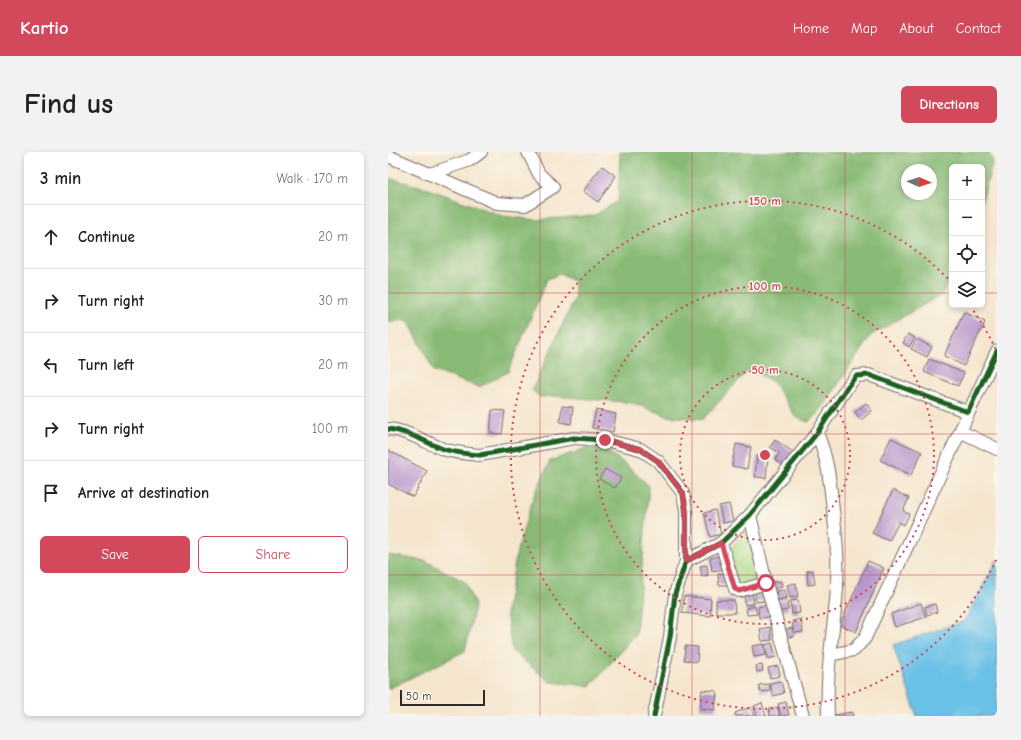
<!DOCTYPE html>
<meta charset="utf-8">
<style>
body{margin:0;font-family:"Comic Neue",sans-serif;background:#f2f2f2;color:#202124}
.controls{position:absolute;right:12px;top:12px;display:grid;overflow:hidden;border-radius:6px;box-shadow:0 2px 6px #0003}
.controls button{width:36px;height:36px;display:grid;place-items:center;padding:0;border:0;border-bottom:1px solid #e0e0e0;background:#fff;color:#202124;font:20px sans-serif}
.compass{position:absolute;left:513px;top:12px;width:36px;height:36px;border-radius:50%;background:#fff;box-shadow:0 2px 6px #0003;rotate:93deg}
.scale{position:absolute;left:12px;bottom:10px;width:85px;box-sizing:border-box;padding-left:4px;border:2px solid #2b2b2b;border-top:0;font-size:11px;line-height:14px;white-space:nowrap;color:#2b2b2b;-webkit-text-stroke:3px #fbf7ec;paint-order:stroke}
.stop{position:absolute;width:12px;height:12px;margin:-9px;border:3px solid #d1495b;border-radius:50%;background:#fff}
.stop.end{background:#d1495b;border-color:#fff;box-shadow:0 1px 4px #0008}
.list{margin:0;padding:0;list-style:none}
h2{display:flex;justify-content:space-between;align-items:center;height:52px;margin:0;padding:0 16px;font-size:17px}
h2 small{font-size:13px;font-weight:400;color:#757577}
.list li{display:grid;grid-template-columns:26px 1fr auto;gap:12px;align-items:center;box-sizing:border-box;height:64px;padding:0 16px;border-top:1px solid #e0e0e0}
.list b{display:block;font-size:15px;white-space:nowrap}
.list em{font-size:13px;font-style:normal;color:#757577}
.actions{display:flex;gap:8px;padding:12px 16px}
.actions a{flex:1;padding:9px 0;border:1px solid #d1495b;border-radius:6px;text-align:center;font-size:14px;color:#d1495b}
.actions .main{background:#d1495b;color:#fff}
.icon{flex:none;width:22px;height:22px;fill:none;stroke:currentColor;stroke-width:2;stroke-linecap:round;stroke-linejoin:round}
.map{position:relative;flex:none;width:609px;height:564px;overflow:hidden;border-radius:6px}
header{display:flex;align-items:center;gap:24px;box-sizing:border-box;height:56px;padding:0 20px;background:#d1495b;color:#fff}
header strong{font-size:19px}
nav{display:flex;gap:22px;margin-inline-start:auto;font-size:14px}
.intro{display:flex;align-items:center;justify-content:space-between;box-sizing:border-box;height:96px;padding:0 24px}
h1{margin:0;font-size:28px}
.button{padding:10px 18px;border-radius:6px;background:#d1495b;color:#fff;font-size:14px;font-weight:700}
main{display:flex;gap:24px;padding:0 24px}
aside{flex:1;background:#fff;border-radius:6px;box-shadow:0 2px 6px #0003}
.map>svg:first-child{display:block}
.green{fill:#abda87;stroke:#6b8259}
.forest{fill:#88ba74;stroke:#5a7250;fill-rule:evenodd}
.water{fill:#6ac1e7;stroke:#4a7689}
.building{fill:#b896cc}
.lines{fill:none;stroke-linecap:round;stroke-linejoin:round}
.minor-casing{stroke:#726c64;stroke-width:14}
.minor{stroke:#fff;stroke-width:12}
.cycleway-casing{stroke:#fbf7ec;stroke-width:8}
.cycleway{stroke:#1b5e20;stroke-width:5}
.route{stroke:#d1495b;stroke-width:5}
.grid{fill:none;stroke:#d1495b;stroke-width:1;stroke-opacity:0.55}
.ring{fill:none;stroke:#d1495b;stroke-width:2;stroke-dasharray:2 4}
.centre{fill:#d1495b;stroke:#fbf7ec;stroke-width:2}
.ring-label{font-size:12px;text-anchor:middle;font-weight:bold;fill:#d1495b;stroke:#fbf7ec;stroke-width:3;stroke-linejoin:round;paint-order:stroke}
</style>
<header>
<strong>Kartio</strong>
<nav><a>Home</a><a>Map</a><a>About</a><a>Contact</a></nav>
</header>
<div class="intro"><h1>Find us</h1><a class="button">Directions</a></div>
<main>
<aside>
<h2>3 min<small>Walk · 170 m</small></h2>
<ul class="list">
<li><svg class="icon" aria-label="ahead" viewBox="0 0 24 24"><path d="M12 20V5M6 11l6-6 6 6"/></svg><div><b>Continue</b></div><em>20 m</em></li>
<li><svg class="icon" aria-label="right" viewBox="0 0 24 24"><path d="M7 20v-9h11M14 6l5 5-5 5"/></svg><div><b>Turn right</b></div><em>30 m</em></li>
<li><svg class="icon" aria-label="left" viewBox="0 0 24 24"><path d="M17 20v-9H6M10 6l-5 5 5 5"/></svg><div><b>Turn left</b></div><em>20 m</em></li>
<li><svg class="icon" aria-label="right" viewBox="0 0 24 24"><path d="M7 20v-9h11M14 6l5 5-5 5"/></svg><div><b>Turn right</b></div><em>100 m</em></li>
<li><svg class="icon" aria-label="arrive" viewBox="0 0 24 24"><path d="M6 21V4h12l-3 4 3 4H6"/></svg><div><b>Arrive at destination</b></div></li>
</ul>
<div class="actions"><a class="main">Save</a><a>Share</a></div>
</aside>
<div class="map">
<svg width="609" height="564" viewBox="0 0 609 564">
<rect width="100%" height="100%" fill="#fbf7ec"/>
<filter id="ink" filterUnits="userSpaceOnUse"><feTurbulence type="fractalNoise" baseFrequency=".025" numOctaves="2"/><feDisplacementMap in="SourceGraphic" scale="8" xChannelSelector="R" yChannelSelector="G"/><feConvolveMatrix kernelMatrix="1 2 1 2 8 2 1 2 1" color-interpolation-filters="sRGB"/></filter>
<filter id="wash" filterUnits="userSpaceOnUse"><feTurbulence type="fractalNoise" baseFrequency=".012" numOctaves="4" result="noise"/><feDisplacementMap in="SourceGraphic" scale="16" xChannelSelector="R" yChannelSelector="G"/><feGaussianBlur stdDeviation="0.9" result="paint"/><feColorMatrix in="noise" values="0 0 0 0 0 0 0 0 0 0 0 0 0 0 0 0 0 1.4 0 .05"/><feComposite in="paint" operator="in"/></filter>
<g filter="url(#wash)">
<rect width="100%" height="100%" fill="#f5e5cd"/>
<polygon class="green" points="360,377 372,428 351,436 340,400"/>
<g class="forest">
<path d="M232 0H600L605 9 594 49V15H564V122L553 143 483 183 433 258 420 270 408 265 385 230 361 217 315 267 279 264 245 251 168 244 152 245 144 238 187 146 186 129 172 122 159 127 120 220 91 235 46 219 20 168 0 170V26L35 35 114 64 148 68 207 63 230 49ZM519 18H543V42H519Z"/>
<polygon points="209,292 236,311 261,334 248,482 202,534 162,530 124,499 118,461 129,399 145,346 162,309"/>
<polygon points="0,403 38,409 77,430 87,453 77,499 0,537"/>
</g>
<polygon class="water" points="609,408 609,564 529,564 505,493 576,469"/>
<g id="blocks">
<g class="building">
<polygon points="214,14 228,24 210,50 195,39"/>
<polygon points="576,160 597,170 576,214 556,204"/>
<polygon points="520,182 527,186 521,195 515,191"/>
<polygon points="529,187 544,195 539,205 523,197"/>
<polygon points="541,207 576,221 570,234 536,220"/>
<polygon points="478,251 484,259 473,268 467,260"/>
<polygon points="174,254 185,255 183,272 172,270"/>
<polygon points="104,258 117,259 114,282 102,281"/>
<polygon points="208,258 228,262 225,280 204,276"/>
<polygon points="503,286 534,300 523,323 492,308"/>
<polygon points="387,288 405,300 397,314 387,308 391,301 382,295"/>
<polygon points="348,292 363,295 359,317 344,314"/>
<polygon points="0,298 39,319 25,345 0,332"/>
<polygon points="369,304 380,305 378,326 367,325"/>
<polygon points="217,317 233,326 227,336 211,327"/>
<polygon points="505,338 521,346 515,359 521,362 516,373 511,370 501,389 484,381"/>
<polygon points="341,352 345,369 335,371 331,354"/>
<polygon points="327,358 333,382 322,385 316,361"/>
<polygon points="334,403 337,417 324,419 322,406"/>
<polygon points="480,409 496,416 468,480 452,473"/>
<polygon points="319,413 320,423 314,425 312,414"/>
<polygon points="425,418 427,432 420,433 419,419"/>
<polygon points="341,421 342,433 331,433 330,422"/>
<polygon points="393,429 394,435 386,437 385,430"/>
<polygon points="408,431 410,444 402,446 399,433"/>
<polygon points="375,438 376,449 368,450 367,439"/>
<polygon points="397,438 399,446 389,448 388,439"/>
<polygon points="364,439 366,452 357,453 356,440"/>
<polygon points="296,444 323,447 322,464 294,461"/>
<polygon points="328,448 346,448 347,461 328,461"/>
<polygon points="399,448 400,458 390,460 388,450"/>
<polygon points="410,448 412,461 404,462 402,449"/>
<polygon points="533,451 538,465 507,475 503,462"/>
<polygon points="547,452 549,460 539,463 537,455"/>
<polygon points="380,453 381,465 371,466 370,455"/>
<polygon points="367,454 369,462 359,463 358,456"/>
<polygon points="413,467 415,480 406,481 404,469"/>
<polygon points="382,475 384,488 374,489 372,477"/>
<polygon points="404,476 406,484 394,487 392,479"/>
<polygon points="384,491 388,505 380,507 377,493"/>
<polygon points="376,492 378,503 366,505 364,494"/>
<polygon points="297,494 310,495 309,510 296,508"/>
<polygon points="374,513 375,519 369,520 368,514"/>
<polygon points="390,514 392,524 382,526 380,516"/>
<polygon points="393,529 396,541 385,544 382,531"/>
<polygon points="381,532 382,539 372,540 371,533"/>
<polygon points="314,538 329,539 327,558 312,556"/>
<polygon points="398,550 401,563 393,564 390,552"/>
<polygon points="374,551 378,564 369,564 366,554"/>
<polygon points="363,555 366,564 348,564 347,561"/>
<polygon points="390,555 391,564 382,564 381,557"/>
<polygon points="464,560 465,564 447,564 447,563"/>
</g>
</g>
</g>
<g filter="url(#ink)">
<use href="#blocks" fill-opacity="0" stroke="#726c64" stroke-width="1"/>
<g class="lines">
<g class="minor-casing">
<g id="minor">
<polyline points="0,4 109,51 137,53 165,35 151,22 140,0"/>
<polyline points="42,22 82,8 93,0"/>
<path d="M0 277C20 279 37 290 55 297 67 301 80 302 92 303L186 286 217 288 252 297 270 309 295 341 298 359V409L287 442 282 485 266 564"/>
<polyline points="572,279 609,297"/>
<path d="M429 281C440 307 442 330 445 358 449 388 451 419 448 449 444 487 438 525 440 564"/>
<polyline points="362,363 378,431 415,564"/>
<polyline points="333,391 347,437 351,439 378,431"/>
<polyline points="298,409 333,391 362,363 429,281 460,234 468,224 481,223 580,260"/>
<polyline points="442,503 466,498 477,486 609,199"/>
</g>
</g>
<use href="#minor" class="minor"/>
<g class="cycleway-casing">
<g id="cycleway">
<path d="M0 277C20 279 37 290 55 297 67 301 80 302 92 303L186 286 217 288 252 297 270 309 295 341 298 359V409L287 442 282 485 266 564"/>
<polyline points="298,409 333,391 362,363 429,281 460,234 468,224 481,223 580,260 609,199"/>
</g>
</g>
<use href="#cycleway" class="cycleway"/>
</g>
</g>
<g class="lines" filter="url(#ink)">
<polyline class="route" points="217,288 252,297 270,309 295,341 298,359 298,409 333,391 347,437 351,439 378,431"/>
</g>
<path class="grid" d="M152 0V564M304 0V564M457 0V564M0 141H564M594 141H609M0 282H609M0 423H609"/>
<g class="ring">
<circle cx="377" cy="303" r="85"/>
<circle cx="377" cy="303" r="169"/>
<path d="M608 408A254 254 0 1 1 563 130M582 154A254 254 0 0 1 608 198"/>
</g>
<circle cx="377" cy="303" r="6" class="centre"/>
<g class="ring-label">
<text x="377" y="53">150 m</text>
<text x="377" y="138">100 m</text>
<text x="377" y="222">50 m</text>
</g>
</svg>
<div class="controls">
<button>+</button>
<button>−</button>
<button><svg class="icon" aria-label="locate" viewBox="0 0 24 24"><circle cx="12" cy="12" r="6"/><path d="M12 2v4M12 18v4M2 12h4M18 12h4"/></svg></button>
<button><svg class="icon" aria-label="layers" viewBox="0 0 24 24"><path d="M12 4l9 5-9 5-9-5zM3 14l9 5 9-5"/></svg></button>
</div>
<svg class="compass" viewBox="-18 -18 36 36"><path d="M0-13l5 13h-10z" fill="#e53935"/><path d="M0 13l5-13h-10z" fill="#757577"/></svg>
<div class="scale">50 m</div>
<div class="stop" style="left:378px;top:431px"></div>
<div class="stop end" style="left:217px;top:288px"></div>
</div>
</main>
